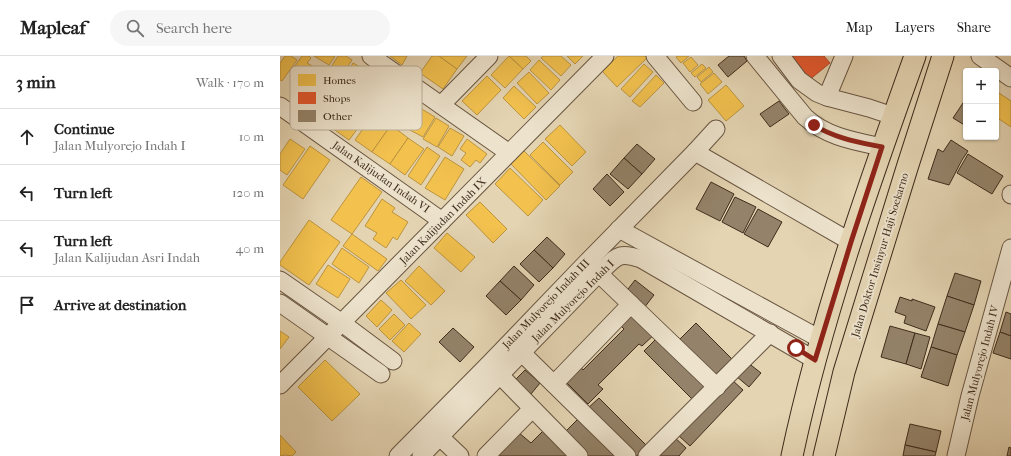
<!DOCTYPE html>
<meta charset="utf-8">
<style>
body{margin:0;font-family:"IM FELL French Canon",serif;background:#f6f6f6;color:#222}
.controls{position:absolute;right:12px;top:12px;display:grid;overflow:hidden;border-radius:4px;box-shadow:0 1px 3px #0004}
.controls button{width:36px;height:36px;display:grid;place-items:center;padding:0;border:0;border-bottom:1px solid #e0e0e0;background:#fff;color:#222;font:20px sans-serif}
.stop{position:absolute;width:12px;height:12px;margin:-9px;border:3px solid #8f2418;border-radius:50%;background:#fff}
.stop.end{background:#8f2418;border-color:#fff;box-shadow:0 1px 4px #0008}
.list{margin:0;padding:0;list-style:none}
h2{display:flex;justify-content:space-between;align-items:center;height:52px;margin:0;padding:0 16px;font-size:17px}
h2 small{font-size:13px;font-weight:400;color:#767676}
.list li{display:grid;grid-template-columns:26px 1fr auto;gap:12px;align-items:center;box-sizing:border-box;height:56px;padding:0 16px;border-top:1px solid #e0e0e0}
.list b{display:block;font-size:15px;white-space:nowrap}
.list p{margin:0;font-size:13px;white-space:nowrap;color:#767676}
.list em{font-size:13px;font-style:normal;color:#767676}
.icon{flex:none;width:22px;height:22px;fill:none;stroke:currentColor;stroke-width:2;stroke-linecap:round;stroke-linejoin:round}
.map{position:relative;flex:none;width:731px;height:400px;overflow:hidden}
header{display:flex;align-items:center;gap:24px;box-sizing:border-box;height:56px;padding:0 20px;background:#fff;border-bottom:1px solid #e0e0e0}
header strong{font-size:19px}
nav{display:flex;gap:22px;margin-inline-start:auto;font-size:14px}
.search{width:280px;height:36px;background:#f6f6f6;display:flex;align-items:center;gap:10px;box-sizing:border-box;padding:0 14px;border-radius:22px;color:#767676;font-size:15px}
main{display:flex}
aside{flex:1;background:#fff}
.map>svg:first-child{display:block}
.homes{fill:#f2c14e;stroke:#bc943f}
.shops{fill:#e4572e;stroke:#b24a28}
.building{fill:#94836a;stroke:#3e2b1b}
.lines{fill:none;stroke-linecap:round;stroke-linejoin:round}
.minor-casing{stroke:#685541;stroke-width:19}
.major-casing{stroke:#3e2b1b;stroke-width:23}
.minor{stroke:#ede3cd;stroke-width:17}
.major{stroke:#e4d4b2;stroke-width:21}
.route{stroke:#8f2418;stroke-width:5}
.labels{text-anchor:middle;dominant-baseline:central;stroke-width:4;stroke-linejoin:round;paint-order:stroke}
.street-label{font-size:11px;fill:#3e2b1b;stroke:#ede3cd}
.key{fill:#ede3cd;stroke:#b8ac98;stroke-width:1}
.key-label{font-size:11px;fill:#3e2b1b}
</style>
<header>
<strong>Mapleaf</strong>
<div class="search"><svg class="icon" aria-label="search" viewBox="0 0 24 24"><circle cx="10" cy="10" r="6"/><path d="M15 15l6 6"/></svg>Search here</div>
<nav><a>Map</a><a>Layers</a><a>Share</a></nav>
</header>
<main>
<aside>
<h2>3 min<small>Walk · 170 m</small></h2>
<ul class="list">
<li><svg class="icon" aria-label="ahead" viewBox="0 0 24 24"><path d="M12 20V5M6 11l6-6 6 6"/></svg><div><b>Continue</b><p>Jalan Mulyorejo Indah I</p></div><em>10 m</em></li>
<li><svg class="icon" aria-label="left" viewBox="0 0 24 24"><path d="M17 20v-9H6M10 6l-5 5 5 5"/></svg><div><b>Turn left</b></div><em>120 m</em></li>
<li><svg class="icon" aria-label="left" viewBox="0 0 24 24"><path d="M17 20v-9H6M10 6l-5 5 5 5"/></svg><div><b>Turn left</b><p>Jalan Kalijudan Asri Indah</p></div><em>40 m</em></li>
<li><svg class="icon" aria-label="arrive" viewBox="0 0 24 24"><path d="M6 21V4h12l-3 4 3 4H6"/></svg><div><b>Arrive at destination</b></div></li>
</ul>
</aside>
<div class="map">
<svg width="731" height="400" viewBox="0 0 731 400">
<rect width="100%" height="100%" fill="#e4d4b2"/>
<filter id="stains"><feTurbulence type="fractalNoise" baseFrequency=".005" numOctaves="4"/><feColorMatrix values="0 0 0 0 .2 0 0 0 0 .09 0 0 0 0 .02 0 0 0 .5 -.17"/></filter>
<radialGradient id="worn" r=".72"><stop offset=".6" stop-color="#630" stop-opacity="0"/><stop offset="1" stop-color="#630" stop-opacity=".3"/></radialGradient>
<g class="homes">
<polygon points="5,0 11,0 17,4 2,25 0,24 0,7"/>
<polygon points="22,0 29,0 31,2 27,7 34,11 22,28 13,21 16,16 12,14"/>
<polygon points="34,0 55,0 49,9"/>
<polygon points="58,0 66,0 72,4 62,19 51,11"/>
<polygon points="110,0 127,0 122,9"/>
<polygon points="152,0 159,0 177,13 163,33 140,17"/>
<polygon points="159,0 187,0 177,13"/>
<polygon points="229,0 246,0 251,5 243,13"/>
<polygon points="229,0 243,13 225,32 211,19"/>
<polygon points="263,0 281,0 291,9 281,20 261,2"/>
<polygon points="287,0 303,0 295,8"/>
<polygon points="338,0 365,0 367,2 337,31 322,15"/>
<polygon points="398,0 409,0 401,7 396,1"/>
<polygon points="411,1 418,9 410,16 403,7"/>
<polygon points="259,4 280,24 271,34 250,14"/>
<polygon points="73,7 91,17 83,31 65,21"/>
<polygon points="364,8 373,16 350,41 341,33"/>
<polygon points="422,8 426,12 415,21 411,17"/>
<polygon points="429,11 433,16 421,26 417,21"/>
<polygon points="249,16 269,37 257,48 237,27"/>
<polygon points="434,17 442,26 428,38 420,28"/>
<polygon points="376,19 384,27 360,51 352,45"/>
<polygon points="207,20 221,34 197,59 182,45"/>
<polygon points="446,29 464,50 446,65 428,44"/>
<polygon points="234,30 256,51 244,63 223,42"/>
<polygon points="716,35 731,45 731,71 716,61"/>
<polygon points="73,43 91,55 69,84 52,72"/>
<polygon points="140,52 155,61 143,81 128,73"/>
<polygon points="94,57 111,69 92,96 75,84"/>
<polygon points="156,62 169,70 157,91 143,83"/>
<polygon points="111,69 128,82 110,108 92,96"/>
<polygon points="280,69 306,96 292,110 265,83"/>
<polygon points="170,72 184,80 172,100 158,91"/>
<polygon points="128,82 144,93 125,119 110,108"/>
<polygon points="10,83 25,93 7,119 0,114 0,98"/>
<polygon points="187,83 207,98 200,107 196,104 190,111 181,104 186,97 180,93"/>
<polygon points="263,86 293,116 280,129 250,99"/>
<polygon points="30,90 50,104 23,143 3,129"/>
<polygon points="147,91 160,100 141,129 128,120"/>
<polygon points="243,94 280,130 266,144 230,107"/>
<polygon points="165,101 184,113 165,144 145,132"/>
<polygon points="230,112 263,144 248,160 215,128"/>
<polygon points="81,121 102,136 72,178 51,164"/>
<polygon points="102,143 115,152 112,156 128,166 117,184 113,181 106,192 93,183 97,177 85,170"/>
<polygon points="200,146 227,173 213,187 186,159"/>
<polygon points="29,164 60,186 29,229 0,209 0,206"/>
<polygon points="167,177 195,201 181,216 154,192"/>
<polygon points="72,178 107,203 98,215 63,190"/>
<polygon points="62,192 89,211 79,227 52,208"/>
<polygon points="48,209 70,223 58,242 36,228"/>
<polygon points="139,210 165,235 151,249 125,225"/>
<polygon points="121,224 146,249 131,263 106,237"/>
<polygon points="101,244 112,254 97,271 86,260"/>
<polygon points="114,258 125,269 110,284 99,273"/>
<polygon points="129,267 141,278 124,296 112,285"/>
<polygon points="0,275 9,281 0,293"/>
<polygon points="45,304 80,338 52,365 18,331"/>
<polygon points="0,379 16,396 12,400 5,399 0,400"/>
</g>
<polygon class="shops" points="506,0 544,0 550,7 528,25"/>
<g class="building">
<polygon points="449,0 464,0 467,5 448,21 438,9"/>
<polygon points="685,44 686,44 686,70 673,62"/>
<polygon points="499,45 509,58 490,71 480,58"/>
<polygon points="671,84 688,95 682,104 669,129 648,123 658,93 663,96"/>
<polygon points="357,88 375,103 362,118 344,102"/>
<polygon points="688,98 723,120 712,138 677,117"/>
<polygon points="344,102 362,118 348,133 330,118"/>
<polygon points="327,118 344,136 330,150 313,133"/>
<polygon points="431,126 454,138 440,165 416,153"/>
<polygon points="455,141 476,151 463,177 442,166"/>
<polygon points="478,153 502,166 488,191 464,178"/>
<polygon points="267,181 285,198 273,212 254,194"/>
<polygon points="254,194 273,212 259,226 240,208"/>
<polygon points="234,210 254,229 241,244 220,225"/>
<polygon points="675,217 701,225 694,249 667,240"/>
<polygon points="355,224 374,239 364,252 345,237"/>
<polygon points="220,225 241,244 226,259 206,240"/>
<polygon points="667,240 694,249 685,276 658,268"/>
<polygon points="620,241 632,245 632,243 655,251 646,275 624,267 626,260 615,256"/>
<polygon points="354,253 377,276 362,290 359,288 318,329 323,333 308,348 285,325 300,310 303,314 344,273 339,268"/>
<polygon points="726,256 731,258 731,280 720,276"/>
<polygon points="416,267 452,303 434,320 398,285"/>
<polygon points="658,268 685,276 677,299 651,291"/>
<polygon points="610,270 635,277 626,308 601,301"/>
<polygon points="173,272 194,291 180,306 159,286"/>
<polygon points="720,276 731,280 731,303 713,297"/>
<polygon points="635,277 650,281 641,313 626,308"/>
<polygon points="378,281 428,331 414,345 364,295"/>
<polygon points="651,291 677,299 668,330 641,321"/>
<polygon points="467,306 481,317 469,331 456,320"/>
<polygon points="245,314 260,327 251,338 235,324"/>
<polygon points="451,323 463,334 410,390 398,379"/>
<polygon points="319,342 368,391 357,400 351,400 307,353"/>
<polygon points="298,363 334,400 301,400 281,380"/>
<polygon points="630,368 661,375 656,396 625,389"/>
<polygon points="264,374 291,400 216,400 238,376 251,387"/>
<polygon points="393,380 406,392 399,400 373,400"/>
<polygon points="625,389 656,396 655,400 623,400"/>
<polygon points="729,391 731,392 731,400 727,400"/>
</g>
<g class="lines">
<g class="minor-casing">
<g id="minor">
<polyline points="91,0 229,97"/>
<polyline points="375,0 413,46"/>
<path d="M475 0 525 61C547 81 574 85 602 91"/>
<polyline points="501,0 519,24 537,37 547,41 589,52 613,60"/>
<polyline points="700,0 731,22"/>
<polyline points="547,41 564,0"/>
<polyline points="161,49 209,0"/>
<polyline points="0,50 162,165"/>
<polyline points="415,96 571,186"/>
<polyline points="731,139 731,138"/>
<polyline points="339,173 542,284"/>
<polyline points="310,209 437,331"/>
<polyline points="0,224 62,267 113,305"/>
<polyline points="0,247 101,318"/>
<polyline points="241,296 347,400"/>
<polyline points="211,310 299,400"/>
<polyline points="274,328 351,248"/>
<polyline points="0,329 325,0"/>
<polyline points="160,381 180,400"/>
<polyline points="118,400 209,308 307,206 415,96 436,73"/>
<path d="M141 400 319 217C337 201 337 195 361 203L535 304"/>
<polyline points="206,400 252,353"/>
<polyline points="367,400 490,277"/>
<polyline points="676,400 690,340 731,192"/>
</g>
</g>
<g class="major-casing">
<g id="major">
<path d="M512 400C541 263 588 131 635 0"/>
<polyline points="544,400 564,316 627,112 663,0"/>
</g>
</g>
<use href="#minor" class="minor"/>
<use href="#major" class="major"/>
</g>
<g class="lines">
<path class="route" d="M516 292 535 304 571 186 602 91C578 86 554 82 534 69"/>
</g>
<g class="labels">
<g class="street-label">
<text transform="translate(101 121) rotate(35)">Jalan Kalijudan Indah VI</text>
<text transform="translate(163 165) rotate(-45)">Jalan Kalijudan Indah IX</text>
<text transform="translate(600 199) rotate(-73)">Jalan Doktor Insinyur Haji Soekarno</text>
<text transform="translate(293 245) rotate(-45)">Jalan Mulyorejo Indah I</text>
<text transform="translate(266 248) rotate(-46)">Jalan Mulyorejo Indah III</text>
<text transform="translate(700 307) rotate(-75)">Jalan Mulyorejo Indah IV</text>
</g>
</g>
<rect x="10" y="10" width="132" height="64" rx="6" class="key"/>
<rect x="18" y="18" width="18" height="12" fill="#f2c14e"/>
<rect x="18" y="36" width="18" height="12" fill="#e4572e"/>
<rect x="18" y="54" width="18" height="12" fill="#94836a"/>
<g class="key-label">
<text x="43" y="28">Homes</text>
<text x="43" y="46">Shops</text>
<text x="43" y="64">Other</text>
</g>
<rect width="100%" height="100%" filter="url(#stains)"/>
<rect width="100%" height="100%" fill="url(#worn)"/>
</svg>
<div class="controls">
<button>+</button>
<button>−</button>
</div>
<div class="stop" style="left:516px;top:292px"></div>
<div class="stop end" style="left:534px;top:69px"></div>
</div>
</main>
